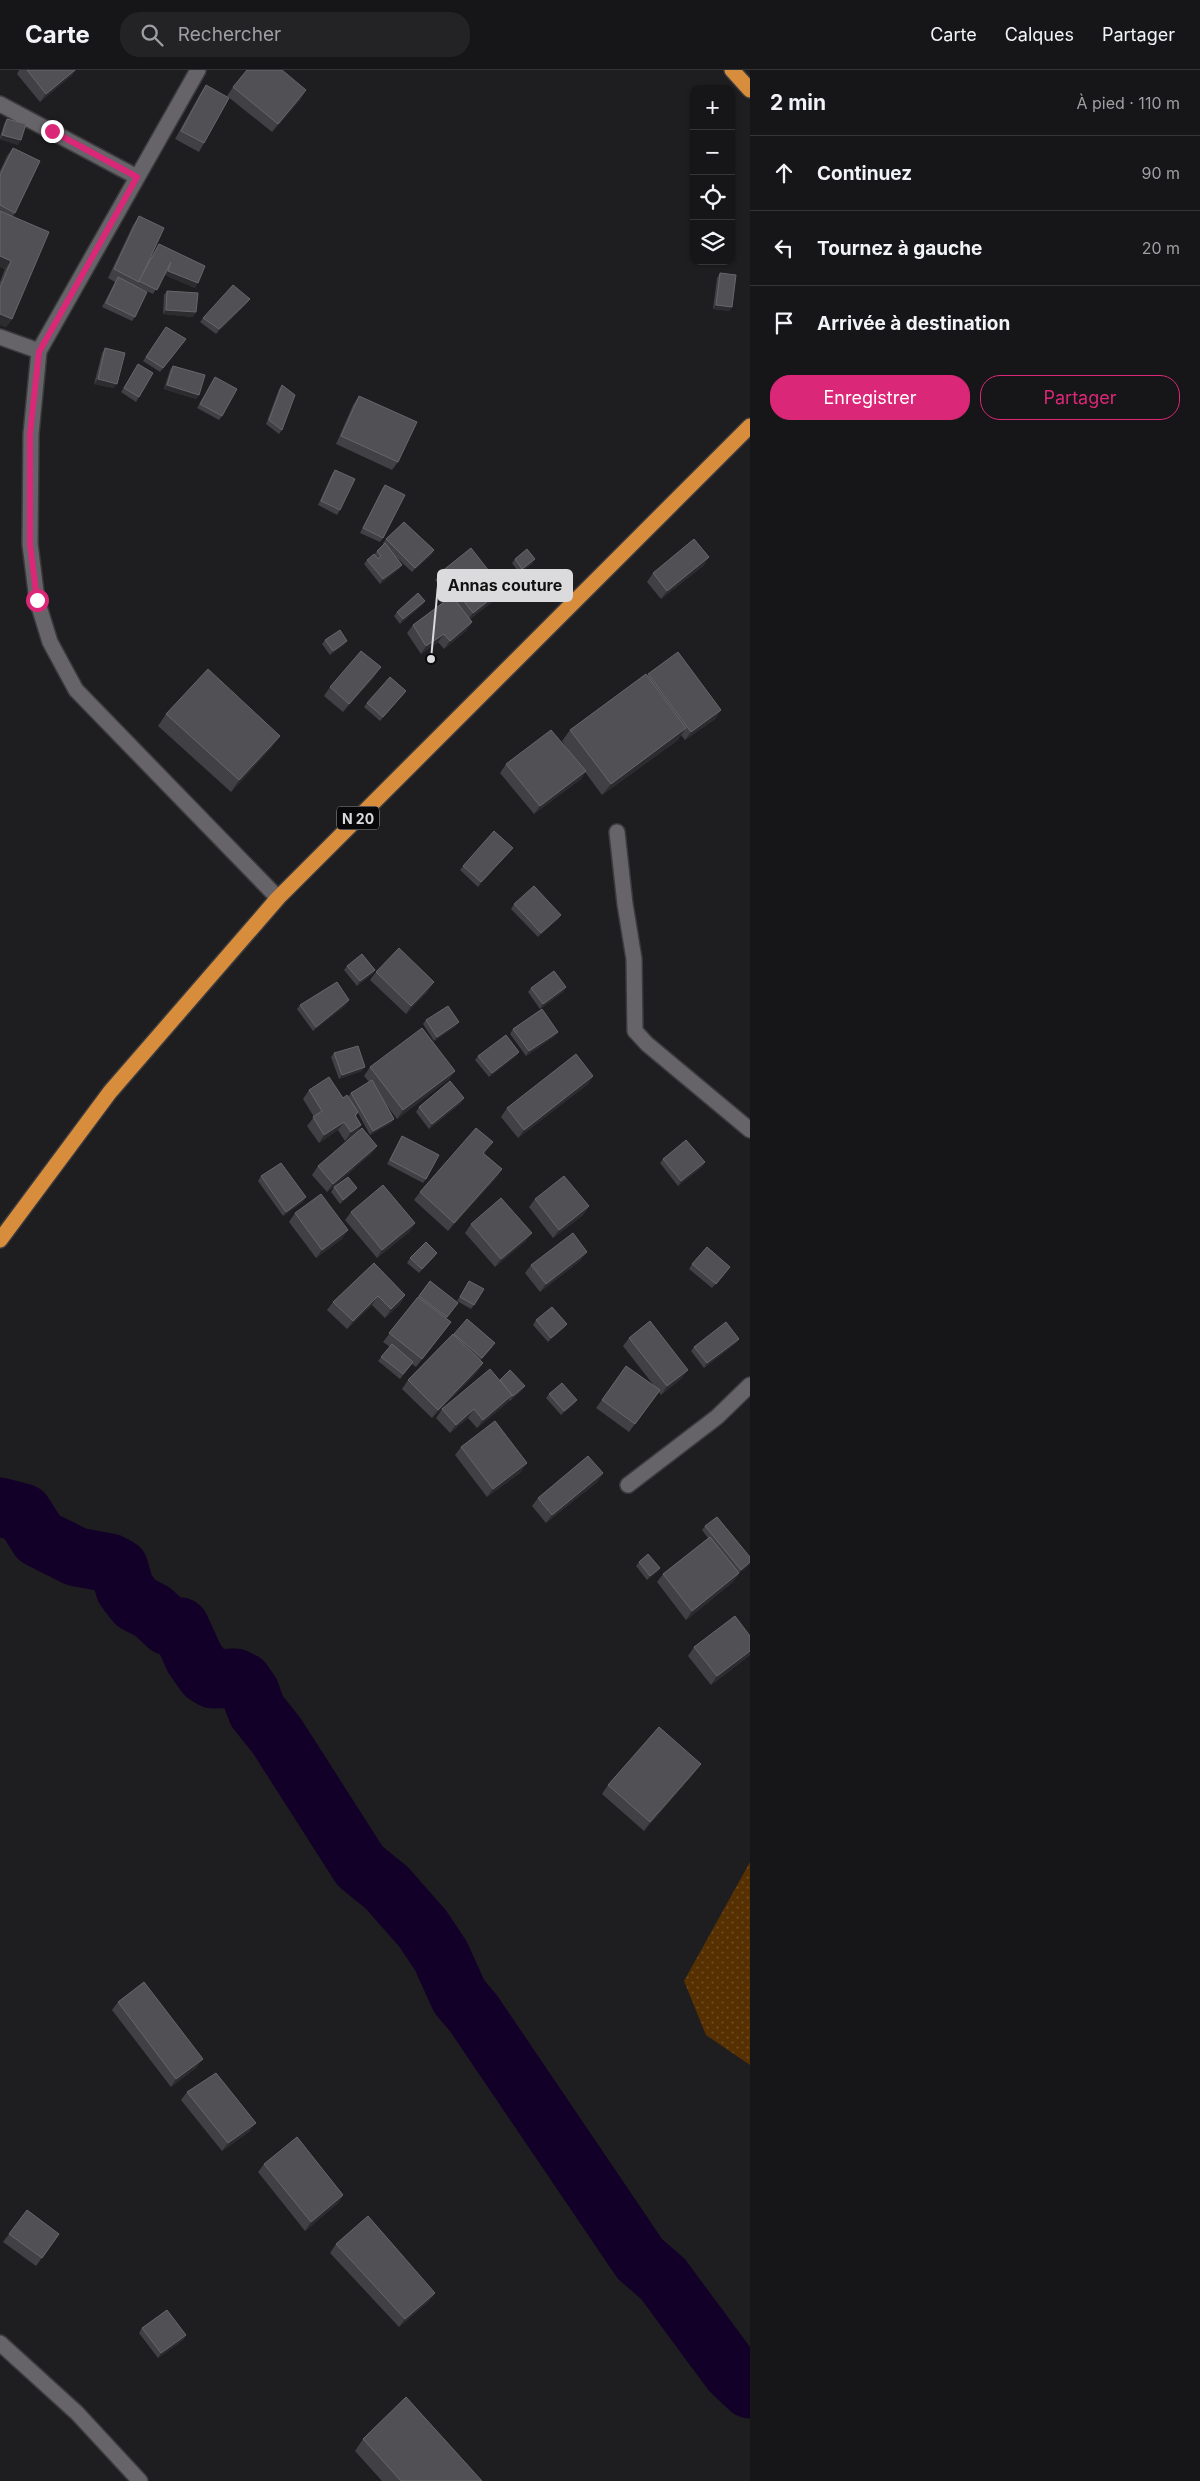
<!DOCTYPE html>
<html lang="fr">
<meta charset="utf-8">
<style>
body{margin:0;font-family:Inter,sans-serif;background:#232325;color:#f1f3f6}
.controls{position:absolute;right:15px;top:15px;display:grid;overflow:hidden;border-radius:10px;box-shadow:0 1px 4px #0004}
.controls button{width:45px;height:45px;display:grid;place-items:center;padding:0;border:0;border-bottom:1px solid #353537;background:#161618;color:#f1f3f6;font:25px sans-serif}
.stop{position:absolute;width:15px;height:15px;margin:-11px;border:4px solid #db2777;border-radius:50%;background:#fff}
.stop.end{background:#db2777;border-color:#fff;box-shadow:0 1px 5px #0008}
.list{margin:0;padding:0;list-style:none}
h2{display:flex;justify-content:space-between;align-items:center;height:65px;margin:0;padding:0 20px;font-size:21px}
h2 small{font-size:16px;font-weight:400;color:#9e9fa2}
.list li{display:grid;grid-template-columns:32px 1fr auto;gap:15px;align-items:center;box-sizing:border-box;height:75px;padding:0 20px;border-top:1px solid #353537}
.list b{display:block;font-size:19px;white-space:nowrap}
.list em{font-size:16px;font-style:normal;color:#9e9fa2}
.actions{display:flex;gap:10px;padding:15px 20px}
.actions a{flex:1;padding:11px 0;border:1px solid #db2777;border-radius:20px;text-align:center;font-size:18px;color:#db2777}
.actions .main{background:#db2777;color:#fff}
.icon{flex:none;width:28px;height:28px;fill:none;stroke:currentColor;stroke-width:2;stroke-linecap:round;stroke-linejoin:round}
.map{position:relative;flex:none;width:750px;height:2411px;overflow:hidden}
header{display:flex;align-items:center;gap:30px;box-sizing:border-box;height:70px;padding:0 25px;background:#161618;border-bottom:1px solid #353537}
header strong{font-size:24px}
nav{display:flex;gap:28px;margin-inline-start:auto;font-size:18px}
.search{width:350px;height:45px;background:#232325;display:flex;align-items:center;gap:12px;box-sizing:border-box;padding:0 18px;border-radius:20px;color:#9e9fa2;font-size:19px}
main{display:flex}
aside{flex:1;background:#161618}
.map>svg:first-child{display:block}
.grass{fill:url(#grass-dots)}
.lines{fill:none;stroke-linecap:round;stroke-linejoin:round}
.river{stroke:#120028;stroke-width:59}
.street-casing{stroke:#3b3a3d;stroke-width:18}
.highway-casing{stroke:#3b3a3d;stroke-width:18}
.street{stroke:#666469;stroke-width:15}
.highway{stroke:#d88d3d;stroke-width:15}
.wall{fill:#414044}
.shaded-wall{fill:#2c2b2e}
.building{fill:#515054;stroke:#67666a}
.route{stroke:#db2777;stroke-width:6}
.labels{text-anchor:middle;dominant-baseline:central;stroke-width:4.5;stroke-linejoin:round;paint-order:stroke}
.shield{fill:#080709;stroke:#9c9b9d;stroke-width:1}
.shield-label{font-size:14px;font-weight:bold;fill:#dbdbdd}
.leader{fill:none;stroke:#dbdbdd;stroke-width:2}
.callout-dot{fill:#dbdbdd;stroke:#080709;stroke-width:2}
.callout{fill:#dbdbdd;stroke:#dbdbdd;stroke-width:2}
.callout-label{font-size:16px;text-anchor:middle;font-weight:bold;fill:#111}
</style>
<header>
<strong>Carte</strong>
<div class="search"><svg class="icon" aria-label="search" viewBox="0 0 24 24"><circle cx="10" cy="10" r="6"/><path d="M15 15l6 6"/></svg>Rechercher</div>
<nav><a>Carte</a><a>Calques</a><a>Partager</a></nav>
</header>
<main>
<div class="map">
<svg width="750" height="2411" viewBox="0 0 750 2411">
<defs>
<pattern id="grass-dots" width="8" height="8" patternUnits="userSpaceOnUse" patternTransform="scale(1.25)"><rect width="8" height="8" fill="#563000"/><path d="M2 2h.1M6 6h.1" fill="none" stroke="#6e4d25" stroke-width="1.8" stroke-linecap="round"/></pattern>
</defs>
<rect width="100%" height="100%" fill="#1e1d20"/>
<polygon class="grass" points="750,1792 750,1995 706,1965 684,1911"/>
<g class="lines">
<polyline class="river" points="0,1437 23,1443 39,1468 77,1487 110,1493 119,1498 125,1519 136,1533 153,1542 168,1556 180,1557 194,1588 206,1605 213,1609 235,1608 243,1612 250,1622 257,1641 277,1666 360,1796 387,1818 423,1859 441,1886 459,1926 474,1944 640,2189 663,2209 731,2301 750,2319"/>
<g class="street-casing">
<g id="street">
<polyline points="198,0 39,281 31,364 30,474 37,530 50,572 76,620 278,828"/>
<polyline points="0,34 137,107"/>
<polyline points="0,267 39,281"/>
<polyline points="617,762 625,834 634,889 635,961 647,974 750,1060"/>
<polyline points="628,1415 717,1347 750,1315"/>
<polyline points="0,2273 77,2343 140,2411"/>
</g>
</g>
<g class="highway-casing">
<g id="highway">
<polyline points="732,0 750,20"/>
<polyline points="0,1170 110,1022 278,828 750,356"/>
</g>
</g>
<use href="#street" class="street"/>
<use href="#highway" class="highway"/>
</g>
<g class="wall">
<polygon points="19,0 76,0 72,5 40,32 17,4"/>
<polygon points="206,15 204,73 199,82 175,69 200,24"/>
<polygon points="233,17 301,29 272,62 227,26"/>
<polygon points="7,49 18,75 0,69 0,67 4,54"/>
<polygon points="13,78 15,143 13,146 12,249 6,257 0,255 0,212 5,199 0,197 0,101 7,86"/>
<polygon points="139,146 148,193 159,174 195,218 165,205 167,200 153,224 136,216 135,247 132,251 102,237 115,212 108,208 133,155"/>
<polygon points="720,203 732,237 729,241 713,239 717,208"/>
<polygon points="167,221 196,242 193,247 163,244 164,225"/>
<polygon points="250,229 247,233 216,264 200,252 203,248"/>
<polygon points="166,257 186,269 160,302 143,291"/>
<polygon points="105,278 114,318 94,314 102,283"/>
<polygon points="173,296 199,325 196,329 164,319 170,300"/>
<polygon points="135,299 139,327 136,332 121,322"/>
<polygon points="215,307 222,346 219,350 197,338"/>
<polygon points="282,315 282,360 279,364 266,354 279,319"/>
<polygon points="359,326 398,392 392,400 336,374 353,335"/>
<polygon points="335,400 340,440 337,445 318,435 332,404"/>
<polygon points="385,415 383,468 380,472 360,463 382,419"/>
<polygon points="386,469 434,480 431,485 412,502 393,484 402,495 399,499 380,514 364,494 367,490 374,485 377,481 384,475 383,473"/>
<polygon points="709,487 703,496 661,529 647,512 653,503"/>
<polygon points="515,489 532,494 519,503 512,493"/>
<polygon points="441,502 503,519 497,528 470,549 472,552 466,561 444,579 438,572 421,584 407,563 413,555 449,528 435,510"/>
<polygon points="425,531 422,535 400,554 394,546 397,542"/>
<polygon points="325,570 344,575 330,585 322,574"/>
<polygon points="647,605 721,640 715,649 685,670 681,665 678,670 602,725 585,702 581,709 534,744 500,703 506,694 568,680 562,671 570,660"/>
<polygon points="375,606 343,642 324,626 330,617"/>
<polygon points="406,621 380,651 364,637 367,633"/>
<polygon points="166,644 272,677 231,722 158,656"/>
<polygon points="513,778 478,817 460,800 463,796"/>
<polygon points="514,834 561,845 558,849 538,867 511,839"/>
<polygon points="347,896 375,900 372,904 357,916 344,900"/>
<polygon points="376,902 428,921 406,944 370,910"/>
<polygon points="566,917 563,922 540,939 528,922 531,918"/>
<polygon points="300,935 346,935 313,961 297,939"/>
<polygon points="426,950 456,956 434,971 423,954"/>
<polygon points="513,959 555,966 526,986 510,964"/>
<polygon points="519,982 516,986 489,1007 475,990 478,986"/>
<polygon points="334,983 362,1001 339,1009 331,987"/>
<polygon points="370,997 455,1001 449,1009 397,1049 385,1033 394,1049 391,1053 370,1065 358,1043 356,1046 361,1055 356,1064 345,1071 338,1060 319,1073 307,1056 314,1047 303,1029 309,1020 343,1028 348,1027 351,1023 369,1012 364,1006"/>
<polygon points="593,1006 588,1014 518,1068 501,1047 507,1038"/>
<polygon points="461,1033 429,1059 416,1042 419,1037"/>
<polygon points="402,1066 426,1109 423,1113 387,1094"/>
<polygon points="377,1076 371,1084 327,1122 312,1105 318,1096"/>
<polygon points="487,1081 484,1084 502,1099 496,1108 448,1161 414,1130 420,1122"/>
<polygon points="663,1089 705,1092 702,1097 678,1116 660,1093"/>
<polygon points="261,1106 303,1132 283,1146 258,1111"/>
<polygon points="334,1117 357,1118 354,1122 340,1134 331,1122"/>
<polygon points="535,1129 589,1136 583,1145 553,1168 529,1137"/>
<polygon points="351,1142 415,1153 409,1162 377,1188 345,1150"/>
<polygon points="295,1143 343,1168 316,1188 289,1152"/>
<polygon points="471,1154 526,1171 495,1197 465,1163"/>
<polygon points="437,1183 434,1187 419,1203 407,1193 410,1188"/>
<polygon points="581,1190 540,1222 525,1203 531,1195"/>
<polygon points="374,1193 405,1225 400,1234 385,1248 372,1235 347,1259 327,1240 333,1232"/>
<polygon points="692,1194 730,1197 712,1218 689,1199"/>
<polygon points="430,1211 458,1233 446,1249 451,1252 445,1260 416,1297 412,1294 400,1309 378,1291 390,1277 383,1272"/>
<polygon points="469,1211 474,1235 471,1239 457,1231"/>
<polygon points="536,1250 567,1254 564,1258 548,1272 533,1255"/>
<polygon points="453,1264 492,1277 480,1291 483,1293 477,1302 432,1348 402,1319 408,1310"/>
<polygon points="629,1268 682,1308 661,1325 659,1322 629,1362 596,1338 626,1296 655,1317 623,1276"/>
<polygon points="739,1269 736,1273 704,1298 691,1281 694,1277"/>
<polygon points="500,1310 521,1321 510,1331 509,1330 507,1333 477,1358 468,1348 450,1363 436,1348 442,1339"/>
<polygon points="549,1324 577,1330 574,1334 561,1345 546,1328"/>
<polygon points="461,1377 521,1402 487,1427 455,1385"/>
<polygon points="603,1403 597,1412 546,1453 532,1436 538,1428"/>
<polygon points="705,1456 750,1487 750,1494 739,1503 733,1512 686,1550 657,1512 663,1504 708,1468 702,1460"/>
<polygon points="639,1492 660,1498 657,1502 647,1510 636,1496"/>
<polygon points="750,1566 750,1585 711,1615 688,1586 694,1577"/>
<polygon points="695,1702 644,1761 602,1724 608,1715"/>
<polygon points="118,1932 197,1997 171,2017 112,1940"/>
<polygon points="187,2022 250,2061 222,2081 181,2030"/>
<polygon points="264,2094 343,2125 338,2133 305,2161 258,2102"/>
<polygon points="9,2164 59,2164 36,2196 3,2172"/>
<polygon points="336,2174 435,2223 429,2231 399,2257 330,2183"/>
<polygon points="142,2258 186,2265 183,2270 158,2288 139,2263"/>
<polygon points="363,2369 482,2411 382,2411 355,2381"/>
</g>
<g class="shaded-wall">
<polygon points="75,0 76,0 72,5 40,32 46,24"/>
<polygon points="306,20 301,29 272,62 278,54"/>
<polygon points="2,65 21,70 18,75 0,69"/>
<polygon points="0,186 11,191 5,199 0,197"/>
<polygon points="168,201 198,213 195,218 165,205"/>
<polygon points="250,229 247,233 216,264 219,259"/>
<polygon points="716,235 732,237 729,241 713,239"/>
<polygon points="166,240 196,242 193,247 163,244"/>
<polygon points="0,244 12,249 6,257 0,255"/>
<polygon points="98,309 117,314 114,318 94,314"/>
<polygon points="167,315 199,325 196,329 164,319"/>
<polygon points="434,480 431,485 412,502 415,498"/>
<polygon points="709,487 703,496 661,529 667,521"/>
<polygon points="535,489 532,494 519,503 522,499"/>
<polygon points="402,495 399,499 380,514 383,509"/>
<polygon points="503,519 497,528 467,551 473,543"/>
<polygon points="425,531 422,535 400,554 403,549"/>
<polygon points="472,552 466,561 444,579 450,571"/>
<polygon points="444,564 438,572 421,584 426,576"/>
<polygon points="347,571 344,575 330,585 333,581"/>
<polygon points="381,597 375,606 343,642 349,634"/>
<polygon points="721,640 715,649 685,670 691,662"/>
<polygon points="686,658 678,670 602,725 611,714"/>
<polygon points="280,666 272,677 231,722 239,710"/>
<polygon points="586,701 581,709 534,744 540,736"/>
<polygon points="513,778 510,782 478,817 481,812"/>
<polygon points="561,845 558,849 538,867 541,863"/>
<polygon points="375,900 372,904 357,916 360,911"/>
<polygon points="434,912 428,921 406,944 411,936"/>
<polygon points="566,917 563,922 540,939 543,934"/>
<polygon points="349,930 346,935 313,961 316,957"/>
<polygon points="459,952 456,956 434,971 437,967"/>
<polygon points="558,962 555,966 526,986 529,981"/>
<polygon points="519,982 516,986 489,1007 492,1003"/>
<polygon points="365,997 362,1001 339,1009 342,1005"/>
<polygon points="455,1001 449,1009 397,1049 403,1040"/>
<polygon points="593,1006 588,1014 518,1068 524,1060"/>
<polygon points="464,1028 461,1033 429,1059 432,1054"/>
<polygon points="394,1049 391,1053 370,1065 373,1061"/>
<polygon points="344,1052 338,1060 319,1073 324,1065"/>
<polygon points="361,1055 356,1064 345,1071 351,1062"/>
<polygon points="377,1076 371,1084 327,1122 333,1114"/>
<polygon points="705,1092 702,1097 678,1116 681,1111"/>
<polygon points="502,1099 496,1108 448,1161 454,1153"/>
<polygon points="357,1118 354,1122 340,1134 343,1130"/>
<polygon points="306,1127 303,1132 283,1146 286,1142"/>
<polygon points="589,1136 583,1145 553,1168 559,1160"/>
<polygon points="415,1153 409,1162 377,1188 382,1180"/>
<polygon points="348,1160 343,1168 316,1188 322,1180"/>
<polygon points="532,1163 526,1171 495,1197 501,1189"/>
<polygon points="587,1182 581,1190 540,1222 546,1214"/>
<polygon points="437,1183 434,1187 419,1203 422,1199"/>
<polygon points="405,1225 400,1234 385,1248 391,1239"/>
<polygon points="378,1226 372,1235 347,1259 353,1251"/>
<polygon points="567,1254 564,1258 548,1272 551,1268"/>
<polygon points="739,1269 736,1273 704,1298 707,1293"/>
<polygon points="483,1293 477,1302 432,1348 438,1340"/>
<polygon points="688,1300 682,1308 661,1325 667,1316"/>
<polygon points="525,1316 521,1321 510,1331 513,1326"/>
<polygon points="512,1325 507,1333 477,1358 483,1350"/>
<polygon points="577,1330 574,1334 561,1345 564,1341"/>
<polygon points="474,1339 468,1348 450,1363 456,1355"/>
<polygon points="527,1393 521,1402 487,1427 493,1419"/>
<polygon points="603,1403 597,1412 546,1453 552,1445"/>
<polygon points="750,1492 750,1494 738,1504 741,1500"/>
<polygon points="660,1498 657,1502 647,1510 650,1506"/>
<polygon points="739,1503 733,1512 686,1550 692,1541"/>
<polygon points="750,1581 750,1585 711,1615 717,1606"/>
<polygon points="701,1694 695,1702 644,1761 650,1752"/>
<polygon points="203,1989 197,1997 171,2017 176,2009"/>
<polygon points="256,2053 250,2061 222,2081 228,2073"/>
<polygon points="343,2125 338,2133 305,2161 311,2152"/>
<polygon points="435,2223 429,2231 399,2257 405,2249"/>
<polygon points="186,2265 183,2270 158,2288 161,2283"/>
</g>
<g class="building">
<polygon points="27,0 75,0 46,24"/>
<polygon points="247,0 282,0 306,20 278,54 233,17"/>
<polygon points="206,15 229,28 204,73 181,61"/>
<polygon points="7,49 26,54 21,70 2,65"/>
<polygon points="13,78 40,91 15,143 0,135 0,105"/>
<polygon points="0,141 49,162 12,249 0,244 0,218 11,191 0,186"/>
<polygon points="139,146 164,158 139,212 114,199"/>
<polygon points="159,174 205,196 198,213 168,201 171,192 157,220 139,211"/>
<polygon points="720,203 736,205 732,237 716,235"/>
<polygon points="118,207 147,222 135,247 106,233"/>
<polygon points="233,215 250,229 219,259 203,248"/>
<polygon points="167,221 198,223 196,242 166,240"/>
<polygon points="166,257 186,269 163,298 146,287"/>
<polygon points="105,278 125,283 117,314 98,309"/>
<polygon points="138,294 153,303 139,327 124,318"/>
<polygon points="173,296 205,305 199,325 167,315"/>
<polygon points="215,307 237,319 222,346 200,334"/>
<polygon points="282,315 295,325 282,360 269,350"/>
<polygon points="359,326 417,352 398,392 341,366"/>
<polygon points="335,400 355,409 340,440 321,431"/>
<polygon points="385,415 405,425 383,468 363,458"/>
<polygon points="404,452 434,480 415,498 386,469"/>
<polygon points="694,469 709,487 667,521 653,503"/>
<polygon points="385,473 402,495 383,509 367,490 374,484 378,489 381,486 377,481"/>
<polygon points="471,478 503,519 473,543 441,502"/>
<polygon points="527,479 535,489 522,499 515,489"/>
<polygon points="418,523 425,531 403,549 397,542"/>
<polygon points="452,526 472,552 450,571 444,564 426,576 413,555"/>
<polygon points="340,560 347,571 333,581 325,570"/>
<polygon points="361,581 381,597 349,634 330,617"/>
<polygon points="678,582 721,640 691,662 648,604"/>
<polygon points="208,599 280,666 239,710 166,644"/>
<polygon points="646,604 686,658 611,714 570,660"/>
<polygon points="390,607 406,621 383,647 367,633"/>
<polygon points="551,660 586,701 540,736 506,694"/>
<polygon points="494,761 513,778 481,812 463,796"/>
<polygon points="534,816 561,845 541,863 514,834"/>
<polygon points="399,878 434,912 411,936 376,902"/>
<polygon points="362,884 375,900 360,911 347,896"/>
<polygon points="554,901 566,917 543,934 531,918"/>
<polygon points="337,912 349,930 316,957 300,935"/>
<polygon points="448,936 459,952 437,967 426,950"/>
<polygon points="542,939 558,962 529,981 513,959"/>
<polygon points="422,958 455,1001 403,1040 370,997"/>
<polygon points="506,965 519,982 492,1003 478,986"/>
<polygon points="358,976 365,997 342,1005 334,983"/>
<polygon points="576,984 593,1006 524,1060 507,1038"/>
<polygon points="329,1007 343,1028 347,1025 358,1042 355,1045 361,1055 351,1062 344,1052 324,1065 313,1047 322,1041 309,1020"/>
<polygon points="372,1010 394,1049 373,1061 351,1023"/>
<polygon points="450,1011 464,1028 432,1054 419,1037"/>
<polygon points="362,1058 377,1076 333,1114 318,1096"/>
<polygon points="476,1058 493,1072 483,1083 502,1099 454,1153 420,1122"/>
<polygon points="402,1066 439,1085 426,1109 390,1090"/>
<polygon points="686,1070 705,1092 681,1111 663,1089"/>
<polygon points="281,1093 306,1127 286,1142 261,1106"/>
<polygon points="564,1106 589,1136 559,1160 535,1129"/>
<polygon points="348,1107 357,1118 343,1130 334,1117"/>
<polygon points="383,1115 415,1153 382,1180 351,1142"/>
<polygon points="321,1124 348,1160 322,1180 295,1143"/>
<polygon points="501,1128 532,1163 501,1189 471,1154"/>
<polygon points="573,1163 587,1182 546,1214 531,1195"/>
<polygon points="426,1172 437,1183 422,1199 410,1188"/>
<polygon points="707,1177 730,1197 716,1214 692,1194"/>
<polygon points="374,1193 405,1225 391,1239 378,1226 353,1251 333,1232"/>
<polygon points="430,1211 458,1233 447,1247 419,1226"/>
<polygon points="469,1211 484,1219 474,1235 460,1227"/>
<polygon points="418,1227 451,1252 422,1289 389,1263"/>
<polygon points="552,1237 567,1254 551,1268 536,1250"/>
<polygon points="467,1249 495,1273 482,1288 454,1264"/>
<polygon points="650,1251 688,1300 667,1316 629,1268"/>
<polygon points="726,1252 739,1269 707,1293 694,1277"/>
<polygon points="453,1264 483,1293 438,1340 408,1310"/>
<polygon points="392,1274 413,1292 403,1304 381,1287"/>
<polygon points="626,1296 660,1320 635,1354 602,1330"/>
<polygon points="490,1299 512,1325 483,1350 474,1339 456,1355 442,1339"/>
<polygon points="510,1300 525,1316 513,1326 500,1310"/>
<polygon points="562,1313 577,1330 564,1341 549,1324"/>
<polygon points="495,1351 527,1393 493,1419 461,1377"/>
<polygon points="588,1386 603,1403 552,1445 538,1428"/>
<polygon points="717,1447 750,1487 750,1492 741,1500 705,1456"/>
<polygon points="710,1467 739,1503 692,1541 663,1504"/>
<polygon points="648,1484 660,1498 650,1506 639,1492"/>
<polygon points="735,1546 750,1566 750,1581 717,1606 694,1577"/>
<polygon points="659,1657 701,1694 650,1752 608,1715"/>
<polygon points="144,1912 203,1989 176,2009 118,1932"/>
<polygon points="216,2003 256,2053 228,2073 187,2022"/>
<polygon points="297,2067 343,2125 311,2152 264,2094"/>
<polygon points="27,2140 59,2164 42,2188 9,2164"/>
<polygon points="368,2146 435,2223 405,2249 336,2174"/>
<polygon points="167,2240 186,2265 161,2283 142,2258"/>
<polygon points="406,2327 482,2411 401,2411 363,2369"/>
</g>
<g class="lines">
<polyline class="route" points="37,530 30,474 30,364 39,282 137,107 52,61"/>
</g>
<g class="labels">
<rect class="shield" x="337" y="736.5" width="42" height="23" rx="4"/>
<g class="shield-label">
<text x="358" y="748">N 20</text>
</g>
</g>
<path class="leader" d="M431 589L438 515"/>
<circle class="callout-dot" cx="431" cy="589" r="5"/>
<rect class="callout" x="438" y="500" width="134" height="31" rx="5"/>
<g class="callout-label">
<text x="505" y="521">Annas couture</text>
</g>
</svg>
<div class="controls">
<button>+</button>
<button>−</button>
<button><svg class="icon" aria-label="locate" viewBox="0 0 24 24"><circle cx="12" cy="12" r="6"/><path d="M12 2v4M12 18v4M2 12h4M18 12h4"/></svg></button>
<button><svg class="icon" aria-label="layers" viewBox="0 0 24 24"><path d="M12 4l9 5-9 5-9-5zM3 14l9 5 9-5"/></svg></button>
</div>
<div class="stop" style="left:37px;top:530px"></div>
<div class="stop end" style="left:52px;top:61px"></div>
</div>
<aside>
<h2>2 min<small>À pied · 110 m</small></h2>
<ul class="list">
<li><svg class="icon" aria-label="ahead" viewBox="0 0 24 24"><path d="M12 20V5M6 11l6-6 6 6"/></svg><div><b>Continuez</b></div><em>90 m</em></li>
<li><svg class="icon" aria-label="left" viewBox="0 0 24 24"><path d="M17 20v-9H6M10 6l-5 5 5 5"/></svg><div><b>Tournez à gauche</b></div><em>20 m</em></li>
<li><svg class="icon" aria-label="arrive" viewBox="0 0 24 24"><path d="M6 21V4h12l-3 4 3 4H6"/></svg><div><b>Arrivée à destination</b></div></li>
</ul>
<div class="actions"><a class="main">Enregistrer</a><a>Partager</a></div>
</aside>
</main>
